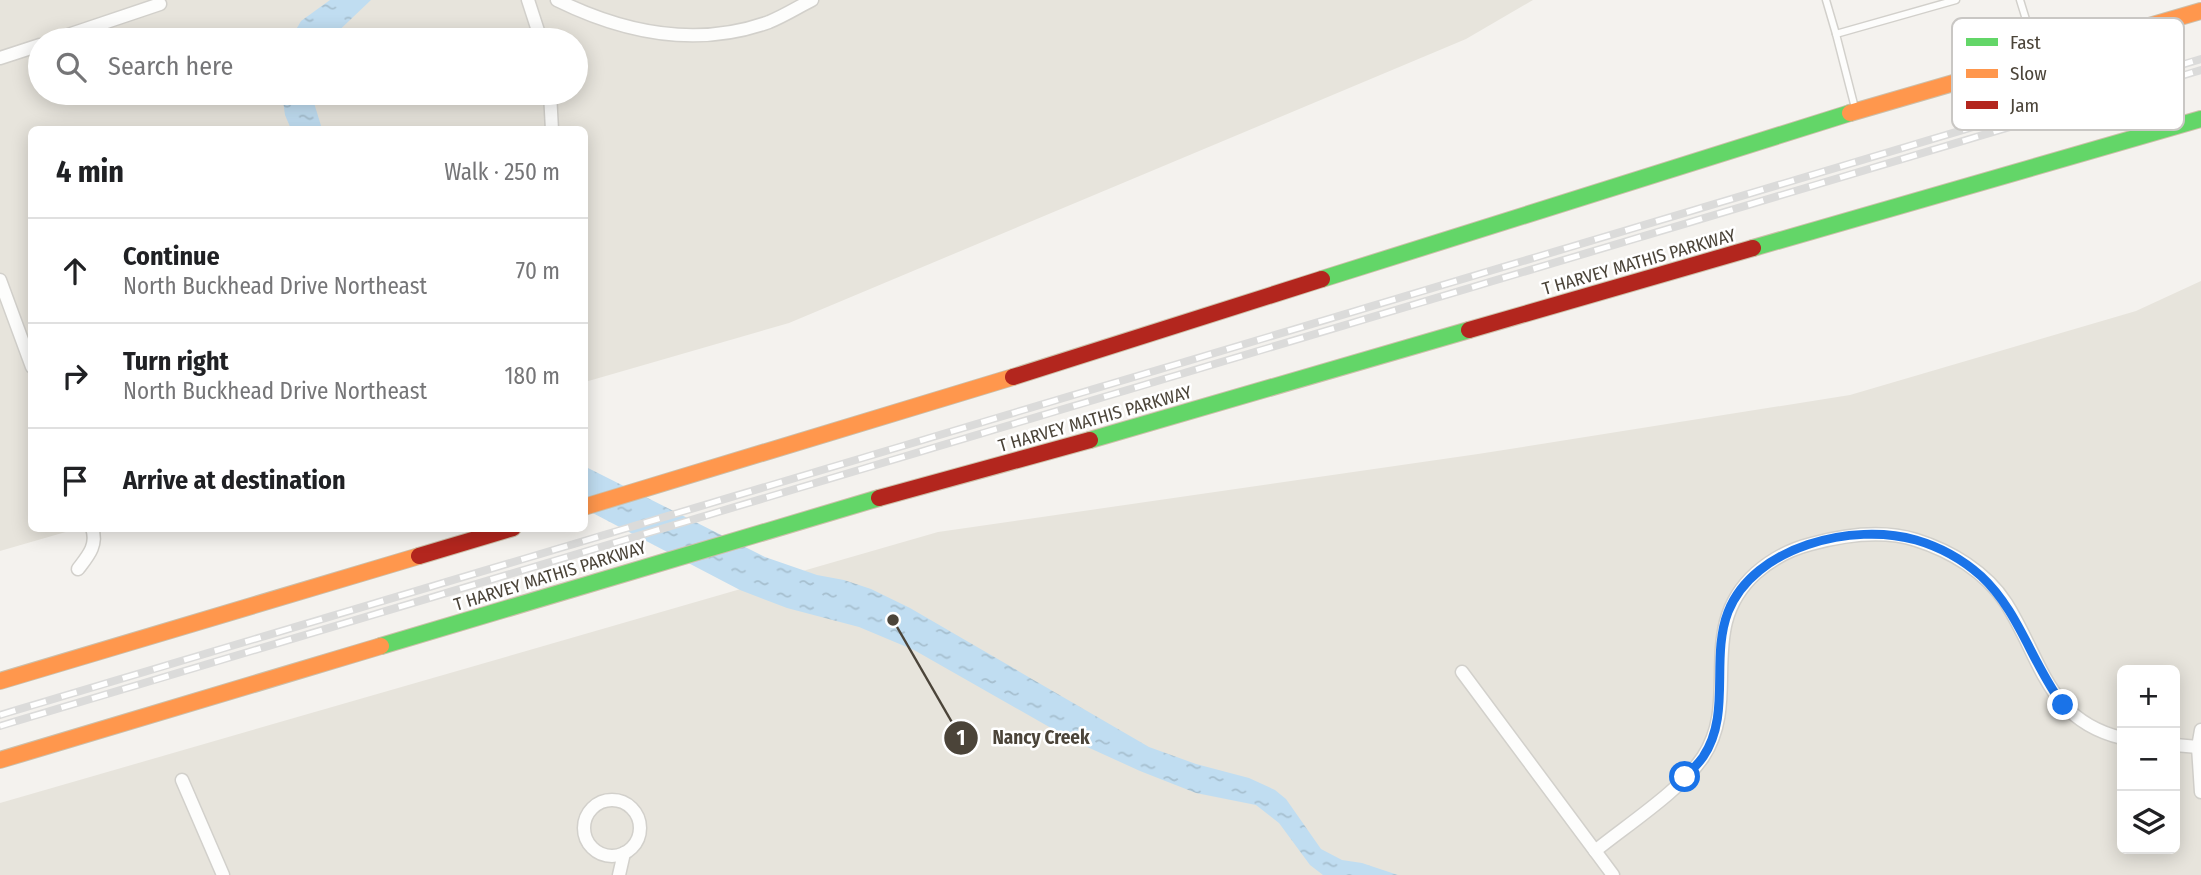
<!DOCTYPE html>
<meta charset="utf-8">
<style>
body{margin:0;font-family:"Fira Sans Condensed",sans-serif;background:#f2f2f2;color:#202124}
.controls{position:absolute;right:21px;bottom:21px;display:grid;overflow:hidden;border-radius:10px;box-shadow:0 4px 18px #0003}
.controls button{width:63px;height:63px;display:grid;place-items:center;padding:0;border:0;border-bottom:2px solid #e0e0e0;background:#fff;color:#202124;font:35px sans-serif}
.stop{position:absolute;width:21px;height:21px;margin:-16px;border:5px solid #1a73e8;border-radius:50%;background:#fff}
.stop.end{background:#1a73e8;border-color:#fff;box-shadow:0 2px 7px #0008}
.list{margin:0;padding:0;list-style:none}
h2{display:flex;justify-content:space-between;align-items:center;height:91px;margin:0;padding:0 28px;font-size:30px}
h2 small{font-size:23px;font-weight:400;color:#757577}
.list li{display:grid;grid-template-columns:46px 1fr auto;gap:21px;align-items:center;box-sizing:border-box;height:105px;padding:0 28px;border-top:2px solid #e0e0e0}
.list b{display:block;font-size:26px;white-space:nowrap}
.list p{margin:0;font-size:23px;white-space:nowrap;color:#757577}
.list em{font-size:23px;font-style:normal;color:#757577}
.icon{flex:none;width:38px;height:38px;fill:none;stroke:currentColor;stroke-width:2;stroke-linecap:round;stroke-linejoin:round}
.map{position:relative;flex:none;width:2201px;height:875px;overflow:hidden}
.search{position:absolute;background:#fff;box-shadow:0 4px 18px #0003;left:28px;top:28px;width:560px;height:77px;display:flex;align-items:center;gap:18px;box-sizing:border-box;padding:0 24px;border-radius:38px;color:#757577;font-size:26px}
.panel{position:absolute;background:#fff;box-shadow:0 4px 18px #0003;left:28px;top:126px;width:560px;height:406px;border-radius:10px}
.map>svg:first-child{display:block}
.residential{fill:#e7e4dc;fill-rule:evenodd}
.water{fill:url(#water-ripples)}
.lines{fill:none;stroke-linecap:round;stroke-linejoin:round}
.lane-casing{stroke:#d2d0cb;stroke-width:9}
.street-casing{stroke:#d2d0cb;stroke-width:15}
.fast-casing{stroke:#ccbfa9;stroke-width:18}
.slow-casing{stroke:#ccbfa9;stroke-width:18}
.jam-casing{stroke:#ccbfa9;stroke-width:18}
.lane{stroke:#fdfdfc;stroke-width:6}
.street{stroke:#fdfdfc;stroke-width:12}
.fast{stroke:#63d668;stroke-width:16}
.slow{stroke:#ff974d;stroke-width:16}
.jam{stroke:#b3261e;stroke-width:16}
.rail-casing{stroke:#dbdbda;stroke-width:8}
.rail{stroke:#fff;stroke-width:5;stroke-dasharray:16;stroke-linecap:butt}
.route{stroke:#1a73e8;stroke-width:9}
.labels{text-anchor:middle;dominant-baseline:central;stroke-width:5;stroke-linejoin:round;paint-order:stroke}
.street-label{font-size:18px;fill:#4b4439;stroke:#fff}
.key{fill:#fff;stroke:#c9c7c4;stroke-width:2}
.key-label{font-size:19px;fill:#4b4439}
.leader{fill:none;stroke:#4b4439;stroke-width:2.5}
.callout-dot{fill:#4b4439;stroke:#fff;stroke-width:2.5}
.mark-label{font-size:21px;text-anchor:middle;font-weight:bold;fill:#fff}
.callout-label{font-size:19px;text-anchor:middle;font-weight:bold;fill:#4b4439;stroke:#fff;stroke-width:5;stroke-linejoin:round;paint-order:stroke}
</style>
<div class="map">
<svg width="2201" height="875" viewBox="0 0 2201 875">
<defs>
<pattern id="water-ripples" width="26" height="14" patternUnits="userSpaceOnUse" patternTransform="scale(1.75)"><rect width="26" height="14" fill="#c0ddf1"/><path d="M2 4q2-2 4 0t4 0M15 11q2-2 4 0t4 0" fill="none" stroke="#a6bfcf"/></pattern>
</defs>
<rect width="100%" height="100%" fill="#f4f2ee"/>
<g class="residential">
<path d="M0 0H1533L1466 39 789 323 585 382 584 130H32V528L76 529 0 551ZM40 40H576V93H40Z"/>
<path d="M2201 281V875H0V803L938 532 1478 454 1850 395 2136 311ZM2122 670H2175V849H2122Z"/>
</g>
<g class="water">
<polygon points="330,0 371,0 329,40 290,40 301,21"/>
<polygon points="282,93 311,93 322,129 291,129 285,115"/>
<polygon points="584,466 765,557 817,575 844,580 871,589 910,608 1149,747 1196,764 1249,778 1275,790 1286,799 1321,849 1342,860 1362,863 1398,875 1323,875 1310,865 1279,823 1256,805 1196,793 1140,771 1072,740 914,650 859,627 787,608 740,590 585,509"/>
</g>
<g class="lines">
<g class="lane-casing">
<g id="lane">
<polyline points="1826,0 1836,34"/>
<polyline points="2020,0 2036,52"/>
<polyline points="1855,108 1836,34 1956,0"/>
</g>
</g>
<g class="street-casing">
<g id="street">
<polyline points="528,0 541,40"/>
<path d="M557 0C624 33 697 48 769 22 784 16 798 7 812 0"/>
<polyline points="53,40 160,4"/>
<polyline points="0,58 40,45"/>
<polyline points="550,93 552,130"/>
<polyline points="0,280 32,367"/>
<path d="M78 569C88 556 98 545 92 528"/>
<polyline points="1462,672 1613,875"/>
<polyline points="2201,730 2198,747 2201,792"/>
<polyline points="2175,745 2198,747"/>
<polyline points="182,780 223,875"/>
<circle cx="612" cy="828" r="28"/>
<path d="M1595 851C1627 825 1681 790 1703 757 1742 698 1695 628 1756 573 1772 559 1791 549 1811 544 1844 535 1884 530 1916 540 1951 551 1986 572 2006 603 2042 660 2047 720 2122 738"/>
<polyline points="619,875 624,853"/>
</g>
</g>
<g class="fast-casing">
<g id="fast">
<polyline points="1753,248 2201,119"/>
<polyline points="1322,279 1850,113"/>
<polyline points="1090,440 1469,330"/>
<polyline points="381,646 879,498"/>
</g>
</g>
<g class="slow-casing">
<g id="slow">
<polyline points="1850,113 2201,11"/>
<polyline points="584,507 1013,377"/>
<polyline points="0,681 419,556"/>
<polyline points="0,760 381,646"/>
</g>
</g>
<g class="jam-casing">
<g id="jam">
<polyline points="1469,330 1753,248"/>
<polyline points="1013,377 1322,279"/>
<polyline points="879,498 1090,440"/>
<polyline points="419,556 513,528"/>
</g>
</g>
<use href="#lane" class="lane"/>
<use href="#street" class="street"/>
<use href="#fast" class="fast"/>
<use href="#slow" class="slow"/>
<use href="#jam" class="jam"/>
<g class="rail-casing">
<g id="rail">
<polyline points="0,715 2201,59"/>
<polyline points="0,726 2201,70"/>
</g>
</g>
<use href="#rail" class="rail"/>
</g>
<g class="lines">
<path class="route" d="M1685 777C1691 771 1698 764 1703 757 1732 714 1710 659 1728 612 1754 546 1853 522 1916 540 1940 547 1962 559 1981 576 2019 611 2032 664 2063 705"/>
</g>
<g class="labels">
<g class="street-label">
<text transform="translate(1639 262) rotate(-16)">T HARVEY MATHIS PARKWAY</text>
<text transform="translate(1095 419) rotate(-16)">T HARVEY MATHIS PARKWAY</text>
<text transform="translate(550 576) rotate(-17)">T HARVEY MATHIS PARKWAY</text>
</g>
</g>
<rect x="1952" y="18" width="232" height="112" rx="10" class="key"/>
<rect x="1966" y="38" width="32" height="8" fill="#63d668"/>
<rect x="1966" y="69" width="32" height="9" fill="#ff974d"/>
<rect x="1966" y="101" width="32" height="8" fill="#b3261e"/>
<g class="key-label">
<text x="2010" y="49">Fast</text>
<text x="2010" y="80">Slow</text>
<text x="2010" y="112">Jam</text>
</g>
<path class="leader" d="M893 620L961 738"/>
<g class="callout-dot">
<circle cx="893" cy="620" r="7"/>
<circle cx="961" cy="738" r="18"/>
</g>
<g class="mark-label">
<text x="961" y="745">1</text>
</g>
<g class="callout-label">
<text x="1041" y="744">Nancy Creek</text>
</g>
</svg>
<div class="controls">
<button>+</button>
<button>−</button>
<button><svg class="icon" aria-label="layers" viewBox="0 0 24 24"><path d="M12 4l9 5-9 5-9-5zM3 14l9 5 9-5"/></svg></button>
</div>
<div class="stop" style="left:1685px;top:777px"></div>
<div class="stop end" style="left:2063px;top:705px"></div>
<div class="search"><svg class="icon" aria-label="search" viewBox="0 0 24 24"><circle cx="10" cy="10" r="6"/><path d="M15 15l6 6"/></svg>Search here</div>
<section class="panel">
<h2>4 min<small>Walk · 250 m</small></h2>
<ul class="list">
<li><svg class="icon" aria-label="ahead" viewBox="0 0 24 24"><path d="M12 20V5M6 11l6-6 6 6"/></svg><div><b>Continue</b><p>North Buckhead Drive Northeast</p></div><em>70 m</em></li>
<li><svg class="icon" aria-label="right" viewBox="0 0 24 24"><path d="M7 20v-9h11M14 6l5 5-5 5"/></svg><div><b>Turn right</b><p>North Buckhead Drive Northeast</p></div><em>180 m</em></li>
<li><svg class="icon" aria-label="arrive" viewBox="0 0 24 24"><path d="M6 21V4h12l-3 4 3 4H6"/></svg><div><b>Arrive at destination</b></div></li>
</ul>
</section>
</div>
